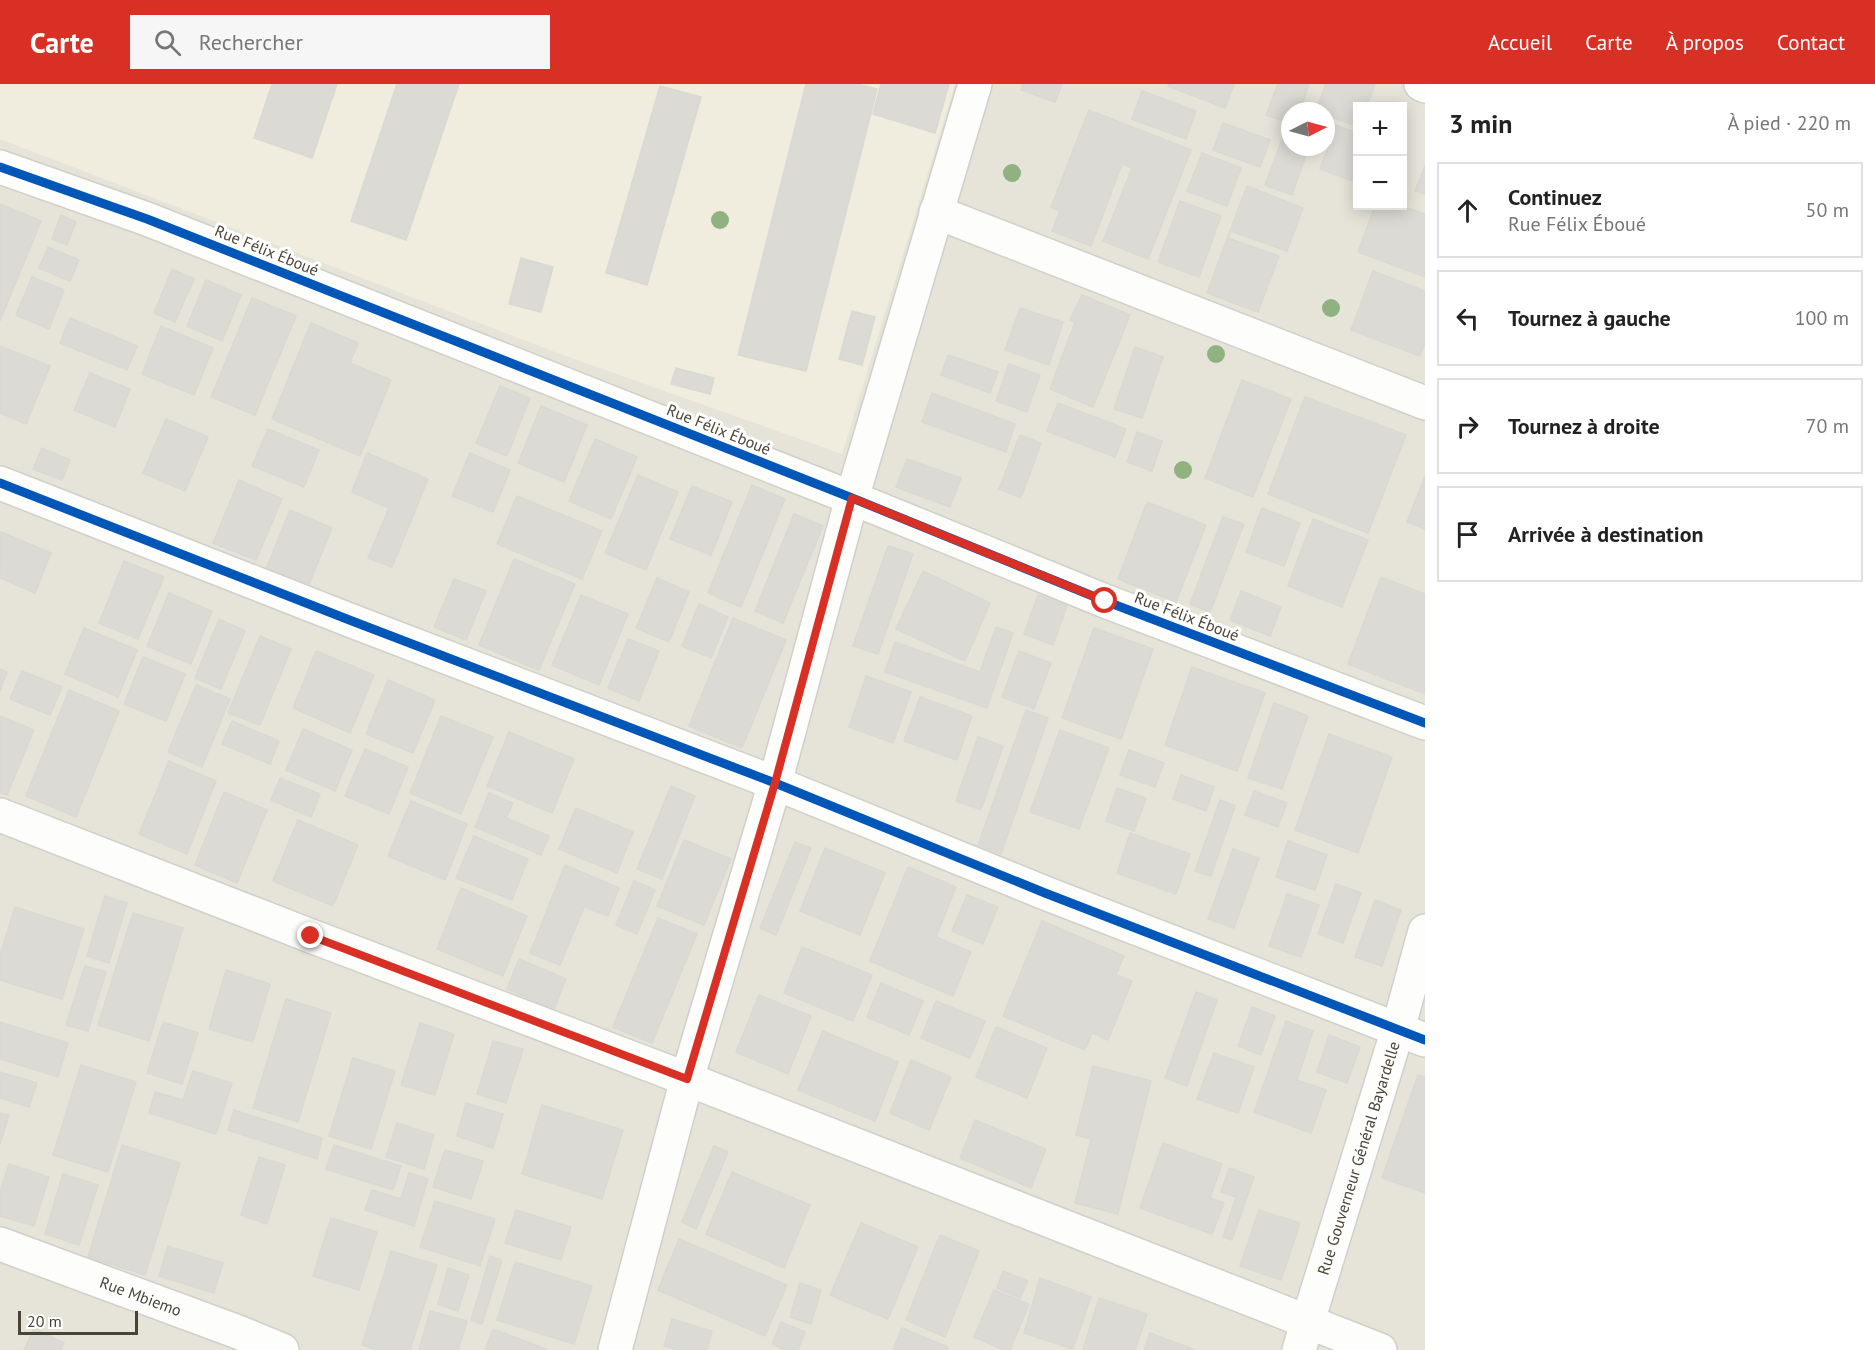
<!DOCTYPE html>
<html lang="fr">
<meta charset="utf-8">
<style>
body{margin:0;font-family:"PT Sans",sans-serif;background:#f6f6f6;color:#222}
.controls{position:absolute;right:18px;top:18px;display:grid;overflow:hidden;border-radius:0px;box-shadow:0 3px 15px #0003}
.controls button{width:54px;height:54px;display:grid;place-items:center;padding:0;border:0;border-bottom:2px solid #e0e0e0;background:#fff;color:#222;font:30px sans-serif}
.compass{position:absolute;left:1281px;top:18px;width:54px;height:54px;border-radius:50%;background:#fff;box-shadow:0 3px 15px #0003;rotate:84deg}
.scale{position:absolute;left:18px;bottom:15px;width:120px;box-sizing:border-box;padding-left:6px;border:3px solid #494437;border-top:0;font-size:16px;line-height:21px;white-space:nowrap;color:#494437;-webkit-text-stroke:4px #fff;paint-order:stroke}
.stop{position:absolute;width:18px;height:18px;margin:-14px;border:4px solid #d93025;border-radius:50%;background:#fff}
.stop.end{background:#d93025;border-color:#fff;box-shadow:0 2px 6px #0008}
.list{margin:0;padding:0;list-style:none}
h2{display:flex;justify-content:space-between;align-items:center;height:78px;margin:0;padding:0 24px;font-size:26px}
h2 small{font-size:20px;font-weight:400;color:#767676}
.list li{display:grid;grid-template-columns:39px 1fr auto;gap:18px;align-items:center;box-sizing:border-box;height:96px;margin:0 12px 12px;padding:0 12px;border:2px solid #e0e0e0;border-radius:0px}
.list b{display:block;font-size:22px;white-space:nowrap}
.list p{margin:0;font-size:20px;white-space:nowrap;color:#767676}
.list em{font-size:20px;font-style:normal;color:#767676}
.icon{flex:none;width:33px;height:33px;fill:none;stroke:currentColor;stroke-width:2;stroke-linecap:round;stroke-linejoin:round}
.map{position:relative;flex:none;width:1425px;height:1266px;overflow:hidden}
header{display:flex;align-items:center;gap:36px;box-sizing:border-box;height:84px;padding:0 30px;background:#d93025;color:#fff}
header strong{font-size:28px}
nav{display:flex;gap:33px;margin-inline-start:auto;font-size:21px}
.search{width:420px;height:54px;background:#f6f6f6;display:flex;align-items:center;gap:15px;box-sizing:border-box;padding:0 21px;border-radius:0px;color:#767676;font-size:22px}
main{display:flex}
aside{flex:1;background:#fff}
.map>svg:first-child{display:block}
.residential{fill:#e6e4d9;fill-rule:evenodd}
.education{fill:#f0edde}
.building{fill:#dcdad4;stroke:#dad8d2;stroke-width:1.5}
.lines{fill:none;stroke-linecap:round;stroke-linejoin:round}
.minor-casing{stroke:#d0cfc9;stroke-width:36}
.minor{stroke:#fdfdfc;stroke-width:33}
.cycleway-casing{stroke:#fff;stroke-width:13}
.cycleway{stroke:#0057b8;stroke-width:9}
.tree{fill:#8fb280}
.route{stroke:#d93025;stroke-width:8}
.labels{text-anchor:middle;dominant-baseline:central;stroke-width:6;stroke-linejoin:round;paint-order:stroke}
.street-label{font-size:16px;fill:#494437;stroke:#fff}
</style>
<header>
<strong>Carte</strong>
<div class="search"><svg class="icon" aria-label="search" viewBox="0 0 24 24"><circle cx="10" cy="10" r="6"/><path d="M15 15l6 6"/></svg>Rechercher</div>
<nav><a>Accueil</a><a>Carte</a><a>À propos</a><a>Contact</a></nav>
</header>
<main>
<div class="map">
<svg width="1425" height="1266" viewBox="0 0 1425 1266">
<rect width="100%" height="100%" fill="#f2f1ec"/>
<path class="residential" d="M0 0H1425V1266H0ZM1358 22H1402V122H1358ZM1290 27H1326V63H1290Z"/>
<polygon class="education" points="0,0 955,0 842,370 563,271 0,55"/>
<g class="building">
<polygon points="272,0 337,0 312,74 254,54"/>
<polygon points="397,0 459,0 406,156 351,137"/>
<polygon points="806,0 857,0 877,5 806,287 738,271"/>
<polygon points="881,0 949,0 935,49 873,30"/>
<polygon points="1023,0 1062,0 1055,18 1021,6"/>
<polygon points="1169,0 1234,0 1225,24 1168,2"/>
<polygon points="1278,0 1309,0 1300,27 1290,27 1290,39 1266,31"/>
<polygon points="1326,0 1375,0 1367,22 1358,22 1358,43 1326,31 1326,27 1316,27"/>
<polygon points="660,2 701,13 647,201 606,189"/>
<polygon points="1142,7 1196,27 1186,55 1132,35"/>
<polygon points="1089,26 1191,66 1148,175 1103,157 1132,84 1122,80 1091,162 1052,147 1060,127 1051,123"/>
<polygon points="1223,39 1270,56 1260,83 1213,66"/>
<polygon points="1336,41 1358,49 1358,99 1320,85"/>
<polygon points="1286,45 1290,47 1290,63 1309,63 1292,111 1265,101"/>
<polygon points="1202,69 1241,84 1227,122 1187,107"/>
<polygon points="1425,82 1425,110 1415,107"/>
<polygon points="1247,102 1303,124 1287,167 1230,147"/>
<polygon points="1180,117 1221,132 1199,193 1158,178"/>
<polygon points="0,120 41,137 0,237"/>
<polygon points="1375,122 1402,122 1425,130 1425,193 1358,168"/>
<polygon points="61,131 76,138 67,161 52,155"/>
<polygon points="1230,147 1228,154 1279,172 1258,228 1207,209"/>
<polygon points="48,163 79,176 70,197 39,184"/>
<polygon points="521,174 553,183 541,228 509,220"/>
<polygon points="172,185 194,195 175,238 154,229"/>
<polygon points="1373,187 1425,207 1425,259 1420,272 1351,246"/>
<polygon points="32,193 64,206 49,245 16,231"/>
<polygon points="206,196 241,211 222,257 187,242"/>
<polygon points="1082,211 1130,231 1093,323 1050,305 1075,238 1070,236"/>
<polygon points="252,214 296,232 255,331 211,313"/>
<polygon points="1020,224 1063,238 1049,281 1005,266"/>
<polygon points="852,227 875,233 862,281 839,275"/>
<polygon points="70,234 137,262 127,286 60,259"/>
<polygon points="311,239 358,259 350,279 391,296 360,372 272,335"/>
<polygon points="161,242 213,264 194,311 142,290"/>
<polygon points="0,262 50,282 26,340 0,329"/>
<polygon points="1135,263 1163,273 1142,334 1114,325"/>
<polygon points="948,271 998,288 990,309 941,291"/>
<polygon points="1009,280 1040,291 1027,328 996,317"/>
<polygon points="676,284 714,294 710,310 671,300"/>
<polygon points="90,289 130,305 115,343 74,326"/>
<polygon points="1242,296 1291,315 1253,413 1205,394"/>
<polygon points="500,302 530,314 507,372 476,359"/>
<polygon points="932,309 1015,340 1006,368 922,338"/>
<polygon points="1305,313 1406,351 1368,449 1268,410"/>
<polygon points="1058,319 1126,345 1115,373 1047,347"/>
<polygon points="541,322 587,341 564,398 518,379"/>
<polygon points="166,335 208,353 185,407 143,389"/>
<polygon points="268,345 319,366 304,403 252,382"/>
<polygon points="1137,348 1162,357 1152,387 1127,378"/>
<polygon points="1020,351 1041,359 1021,414 999,405"/>
<polygon points="595,355 637,373 611,435 569,417"/>
<polygon points="42,364 70,376 62,396 33,385"/>
<polygon points="367,369 428,395 392,483 368,474 389,424 352,408"/>
<polygon points="470,369 510,386 493,428 452,412"/>
<polygon points="907,375 961,394 950,423 896,403"/>
<polygon points="638,391 678,408 646,486 605,469"/>
<polygon points="1425,392 1425,445 1407,438"/>
<polygon points="239,396 282,415 256,476 213,459"/>
<polygon points="752,401 785,415 741,523 708,509"/>
<polygon points="692,402 732,418 711,471 670,455"/>
<polygon points="517,412 602,447 582,495 497,460"/>
<polygon points="1147,418 1206,441 1176,518 1118,495"/>
<polygon points="1262,424 1300,439 1284,482 1246,468"/>
<polygon points="290,426 332,444 306,508 264,490"/>
<polygon points="794,430 823,442 783,539 755,527"/>
<polygon points="1223,433 1244,440 1210,528 1190,520"/>
<polygon points="1313,435 1368,456 1342,523 1288,502"/>
<polygon points="1,448 51,469 35,509 0,494"/>
<polygon points="888,462 913,470 878,570 853,562"/>
<polygon points="514,475 575,500 539,586 479,561"/>
<polygon points="124,477 164,493 138,555 99,539"/>
<polygon points="923,487 990,519 965,577 896,545"/>
<polygon points="1381,493 1425,510 1425,610 1348,580"/>
<polygon points="657,494 689,508 669,558 636,544"/>
<polygon points="454,495 486,507 466,556 434,543"/>
<polygon points="1241,507 1281,523 1270,552 1230,536"/>
<polygon points="169,509 212,527 191,580 147,562"/>
<polygon points="581,511 628,530 599,601 552,581"/>
<polygon points="1038,511 1067,522 1053,561 1024,550"/>
<polygon points="699,520 728,533 711,574 682,562"/>
<polygon points="733,534 786,556 742,664 689,642"/>
<polygon points="219,535 245,547 221,605 195,594"/>
<polygon points="996,543 1013,549 987,624 885,588 895,558 980,588"/>
<polygon points="84,544 137,566 118,613 65,590"/>
<polygon points="1094,544 1153,565 1121,655 1062,634"/>
<polygon points="260,552 291,565 260,641 228,629"/>
<polygon points="628,555 659,567 639,617 608,604"/>
<polygon points="316,567 374,591 350,649 293,624"/>
<polygon points="1019,567 1051,579 1034,625 1002,613"/>
<polygon points="143,573 185,590 166,637 124,620"/>
<polygon points="1192,583 1265,609 1237,687 1165,661"/>
<polygon points="0,585 7,588 0,607"/>
<polygon points="22,587 62,603 50,631 10,615"/>
<polygon points="866,592 911,608 893,659 849,643"/>
<polygon points="388,596 435,616 413,669 366,650"/>
<polygon points="196,601 230,615 202,683 168,668"/>
<polygon points="69,606 119,627 76,733 26,712"/>
<polygon points="920,613 972,632 957,676 904,657"/>
<polygon points="1274,619 1308,632 1282,705 1248,694"/>
<polygon points="1026,626 1048,634 1001,770 978,761"/>
<polygon points="0,632 34,646 7,711 0,708"/>
<polygon points="441,632 493,653 461,730 410,709"/>
<polygon points="232,637 279,657 270,680 222,660"/>
<polygon points="303,645 352,666 335,707 286,686"/>
<polygon points="1060,646 1109,664 1079,745 1030,728"/>
<polygon points="509,648 574,675 552,729 487,702"/>
<polygon points="1329,650 1392,673 1358,769 1295,746"/>
<polygon points="978,653 1003,662 981,726 956,717"/>
<polygon points="365,665 408,683 389,730 345,712"/>
<polygon points="1129,666 1164,679 1155,703 1120,691"/>
<polygon points="169,677 216,697 187,770 139,750"/>
<polygon points="1181,691 1214,703 1206,727 1173,715"/>
<polygon points="280,694 320,710 311,733 271,716"/>
<polygon points="671,702 695,712 662,795 637,785"/>
<polygon points="1117,704 1146,714 1134,747 1106,737"/>
<polygon points="1254,707 1287,719 1278,743 1245,731"/>
<polygon points="224,708 267,726 237,799 195,781"/>
<polygon points="489,709 513,719 506,734 549,752 541,771 475,743"/>
<polygon points="1220,716 1235,722 1211,792 1195,787"/>
<polygon points="411,717 467,740 445,796 388,772"/>
<polygon points="576,724 633,748 617,789 559,765"/>
<polygon points="298,736 358,761 333,822 273,797"/>
<polygon points="1130,749 1190,770 1176,810 1117,789"/>
<polygon points="474,752 528,775 512,816 456,794"/>
<polygon points="684,756 731,775 704,841 657,822"/>
<polygon points="1288,757 1327,771 1315,806 1276,793"/>
<polygon points="795,758 811,764 776,851 760,844"/>
<polygon points="825,764 885,789 860,851 800,827"/>
<polygon points="1233,765 1259,774 1234,844 1208,835"/>
<polygon points="565,781 619,804 608,832 584,823 560,881 530,869"/>
<polygon points="908,783 956,803 936,853 971,868 953,912 870,877"/>
<polygon points="634,797 655,806 637,850 616,841"/>
<polygon points="1336,800 1361,809 1343,859 1318,850"/>
<polygon points="461,804 527,832 503,892 437,865"/>
<polygon points="1287,810 1319,821 1301,873 1269,862"/>
<polygon points="967,811 998,823 983,860 952,847"/>
<polygon points="105,812 127,819 109,879 87,872"/>
<polygon points="1375,816 1401,826 1382,882 1355,873"/>
<polygon points="15,823 84,845 62,915 0,896 0,871"/>
<polygon points="133,829 183,844 149,957 98,941"/>
<polygon points="658,834 697,850 652,959 613,943"/>
<polygon points="1042,837 1124,872 1116,891 1132,897 1108,956 1092,949 1085,966 1003,932"/>
<polygon points="802,863 872,891 853,937 784,909"/>
<polygon points="519,875 566,895 554,925 507,905"/>
<polygon points="85,882 106,888 88,947 66,941"/>
<polygon points="226,886 270,900 253,958 209,945"/>
<polygon points="881,899 923,917 909,951 867,933"/>
<polygon points="1196,908 1217,916 1187,1002 1165,994"/>
<polygon points="759,911 811,932 788,990 736,968"/>
<polygon points="286,915 331,929 298,1038 253,1024"/>
<polygon points="936,917 985,937 970,974 921,954"/>
<polygon points="1252,923 1275,932 1261,971 1238,962"/>
<polygon points="1286,937 1313,947 1297,996 1326,1006 1311,1049 1254,1028"/>
<polygon points="0,938 68,959 58,993 0,975"/>
<polygon points="163,938 198,949 182,1000 147,989"/>
<polygon points="420,939 454,950 435,1011 401,1001"/>
<polygon points="996,943 1047,964 1027,1014 976,993"/>
<polygon points="823,947 898,978 875,1037 798,1006"/>
<polygon points="1329,951 1360,963 1347,999 1317,988"/>
<polygon points="493,957 523,965 506,1019 477,1010"/>
<polygon points="1214,969 1254,983 1238,1029 1197,1015"/>
<polygon points="353,974 395,987 371,1065 329,1052"/>
<polygon points="911,976 951,993 929,1046 890,1029"/>
<polygon points="81,981 136,998 108,1088 53,1071"/>
<polygon points="1093,982 1151,997 1118,1130 1075,1119 1091,1055 1076,1051"/>
<polygon points="193,987 232,999 216,1050 149,1029 155,1008 183,1016"/>
<polygon points="0,988 37,999 29,1023 0,1014"/>
<polygon points="1418,991 1425,993 1425,1109 1382,1094"/>
<polygon points="466,1019 503,1030 493,1064 457,1052"/>
<polygon points="542,1021 623,1046 602,1115 522,1090"/>
<polygon points="234,1026 322,1054 317,1075 228,1046"/>
<polygon points="0,1029 9,1031 0,1060"/>
<polygon points="975,1036 1046,1065 1031,1104 960,1074"/>
<polygon points="397,1039 434,1051 424,1085 386,1073"/>
<polygon points="1163,1059 1222,1080 1210,1114 1224,1119 1212,1150 1140,1124"/>
<polygon points="122,1061 180,1079 145,1191 88,1173"/>
<polygon points="334,1061 401,1082 393,1106 326,1085"/>
<polygon points="714,1062 728,1068 696,1145 682,1138"/>
<polygon points="445,1066 483,1077 471,1115 433,1103"/>
<polygon points="259,1073 285,1081 267,1140 241,1131"/>
<polygon points="9,1080 49,1093 34,1142 0,1132 0,1108"/>
<polygon points="1229,1084 1254,1093 1232,1156 1223,1153 1236,1113 1221,1108"/>
<polygon points="732,1088 810,1121 784,1184 706,1150"/>
<polygon points="409,1089 428,1095 414,1142 365,1126 372,1106 401,1115"/>
<polygon points="63,1090 98,1101 79,1161 45,1150"/>
<polygon points="435,1117 495,1135 480,1182 420,1163"/>
<polygon points="516,1126 571,1143 561,1176 505,1159"/>
<polygon points="1259,1126 1300,1139 1281,1196 1240,1182"/>
<polygon points="331,1134 377,1148 359,1206 313,1192"/>
<polygon points="861,1139 918,1163 888,1235 830,1211"/>
<polygon points="940,1151 979,1167 945,1253 906,1236"/>
<polygon points="679,1155 787,1201 765,1252 658,1206"/>
<polygon points="168,1162 223,1179 214,1209 159,1192"/>
<polygon points="391,1167 437,1181 410,1266 377,1266 362,1261"/>
<polygon points="490,1172 502,1176 482,1240 471,1236"/>
<polygon points="515,1178 592,1202 574,1260 497,1236"/>
<polygon points="448,1184 469,1191 458,1227 438,1220"/>
<polygon points="1003,1187 1028,1197 1020,1214 997,1204"/>
<polygon points="1040,1194 1091,1213 1073,1265 1024,1249"/>
<polygon points="800,1199 821,1206 811,1240 790,1233"/>
<polygon points="994,1206 1029,1220 1010,1266 1004,1266 974,1253"/>
<polygon points="1099,1214 1147,1230 1135,1266 1083,1266"/>
<polygon points="430,1227 467,1237 458,1266 419,1266"/>
<polygon points="672,1235 712,1247 707,1266 679,1266 664,1262"/>
<polygon points="781,1238 805,1248 798,1266 785,1266 772,1260"/>
<polygon points="34,1244 64,1259 60,1266 24,1266"/>
<polygon points="902,1244 948,1263 946,1266 893,1266"/>
<polygon points="493,1245 546,1265 546,1266 485,1266"/>
<polygon points="1150,1249 1195,1266 1144,1266"/>
</g>
<g class="lines">
<g class="minor-casing">
<g id="minor">
<polyline points="1421,0 1425,2"/>
<polyline points="0,83 147,135 852,414 1105,517 1425,639"/>
<polyline points="936,128 1425,319"/>
<polyline points="0,399 352,537 775,699 1045,809 1425,956"/>
<polyline points="0,731 311,852 687,995 1380,1266"/>
<path id="s1" d="M0 1160 238 1248 282 1266"/>
<polyline points="615,1266 687,995 775,699 852,414 975,0"/>
<path id="s2" d="M1299 1266 1398 945 1425 847"/>
</g>
</g>
<use href="#minor" class="minor"/>
<g class="cycleway-casing">
<g id="cycleway">
<polyline points="0,83 147,135 852,414 1105,517 1425,639"/>
<polyline points="0,399 352,537 775,699 1045,809 1425,956"/>
</g>
</g>
<use href="#cycleway" class="cycleway"/>
</g>
<g class="tree">
<circle cx="1012" cy="89" r="9"/>
<circle cx="720" cy="136" r="9"/>
<circle cx="1331" cy="224" r="9"/>
<circle cx="1216" cy="270" r="9"/>
<circle cx="1183" cy="386" r="9"/>
</g>
<g class="lines">
<polyline class="route" points="311,852 687,995 775,699 852,414 1105,517"/>
</g>
<g class="labels">
<g class="street-label">
<text transform="translate(267 166) rotate(22)">Rue Félix Éboué</text>
<text transform="translate(719 345) rotate(22)">Rue Félix Éboué</text>
<text transform="translate(1187 532) rotate(21)">Rue Félix Éboué</text>
<text stroke="none"><textPath href="#s2" startOffset="201">Rue Gouverneur Général Bayardelle</textPath></text>
<text stroke="none"><textPath href="#s1" startOffset="150">Rue Mbiemo</textPath></text>
</g>
</g>
</svg>
<div class="controls">
<button>+</button>
<button>−</button>
</div>
<svg class="compass" viewBox="-18 -18 36 36"><path d="M0-13l5 13h-10z" fill="#e53935"/><path d="M0 13l5-13h-10z" fill="#767676"/></svg>
<div class="scale">20 m</div>
<div class="stop" style="left:1105px;top:517px"></div>
<div class="stop end" style="left:311px;top:852px"></div>
</div>
<aside>
<h2>3 min<small>À pied · 220 m</small></h2>
<ul class="list">
<li><svg class="icon" aria-label="ahead" viewBox="0 0 24 24"><path d="M12 20V5M6 11l6-6 6 6"/></svg><div><b>Continuez</b><p>Rue Félix Éboué</p></div><em>50 m</em></li>
<li><svg class="icon" aria-label="left" viewBox="0 0 24 24"><path d="M17 20v-9H6M10 6l-5 5 5 5"/></svg><div><b>Tournez à gauche</b></div><em>100 m</em></li>
<li><svg class="icon" aria-label="right" viewBox="0 0 24 24"><path d="M7 20v-9h11M14 6l5 5-5 5"/></svg><div><b>Tournez à droite</b></div><em>70 m</em></li>
<li><svg class="icon" aria-label="arrive" viewBox="0 0 24 24"><path d="M6 21V4h12l-3 4 3 4H6"/></svg><div><b>Arrivée à destination</b></div></li>
</ul>
</aside>
</main>
